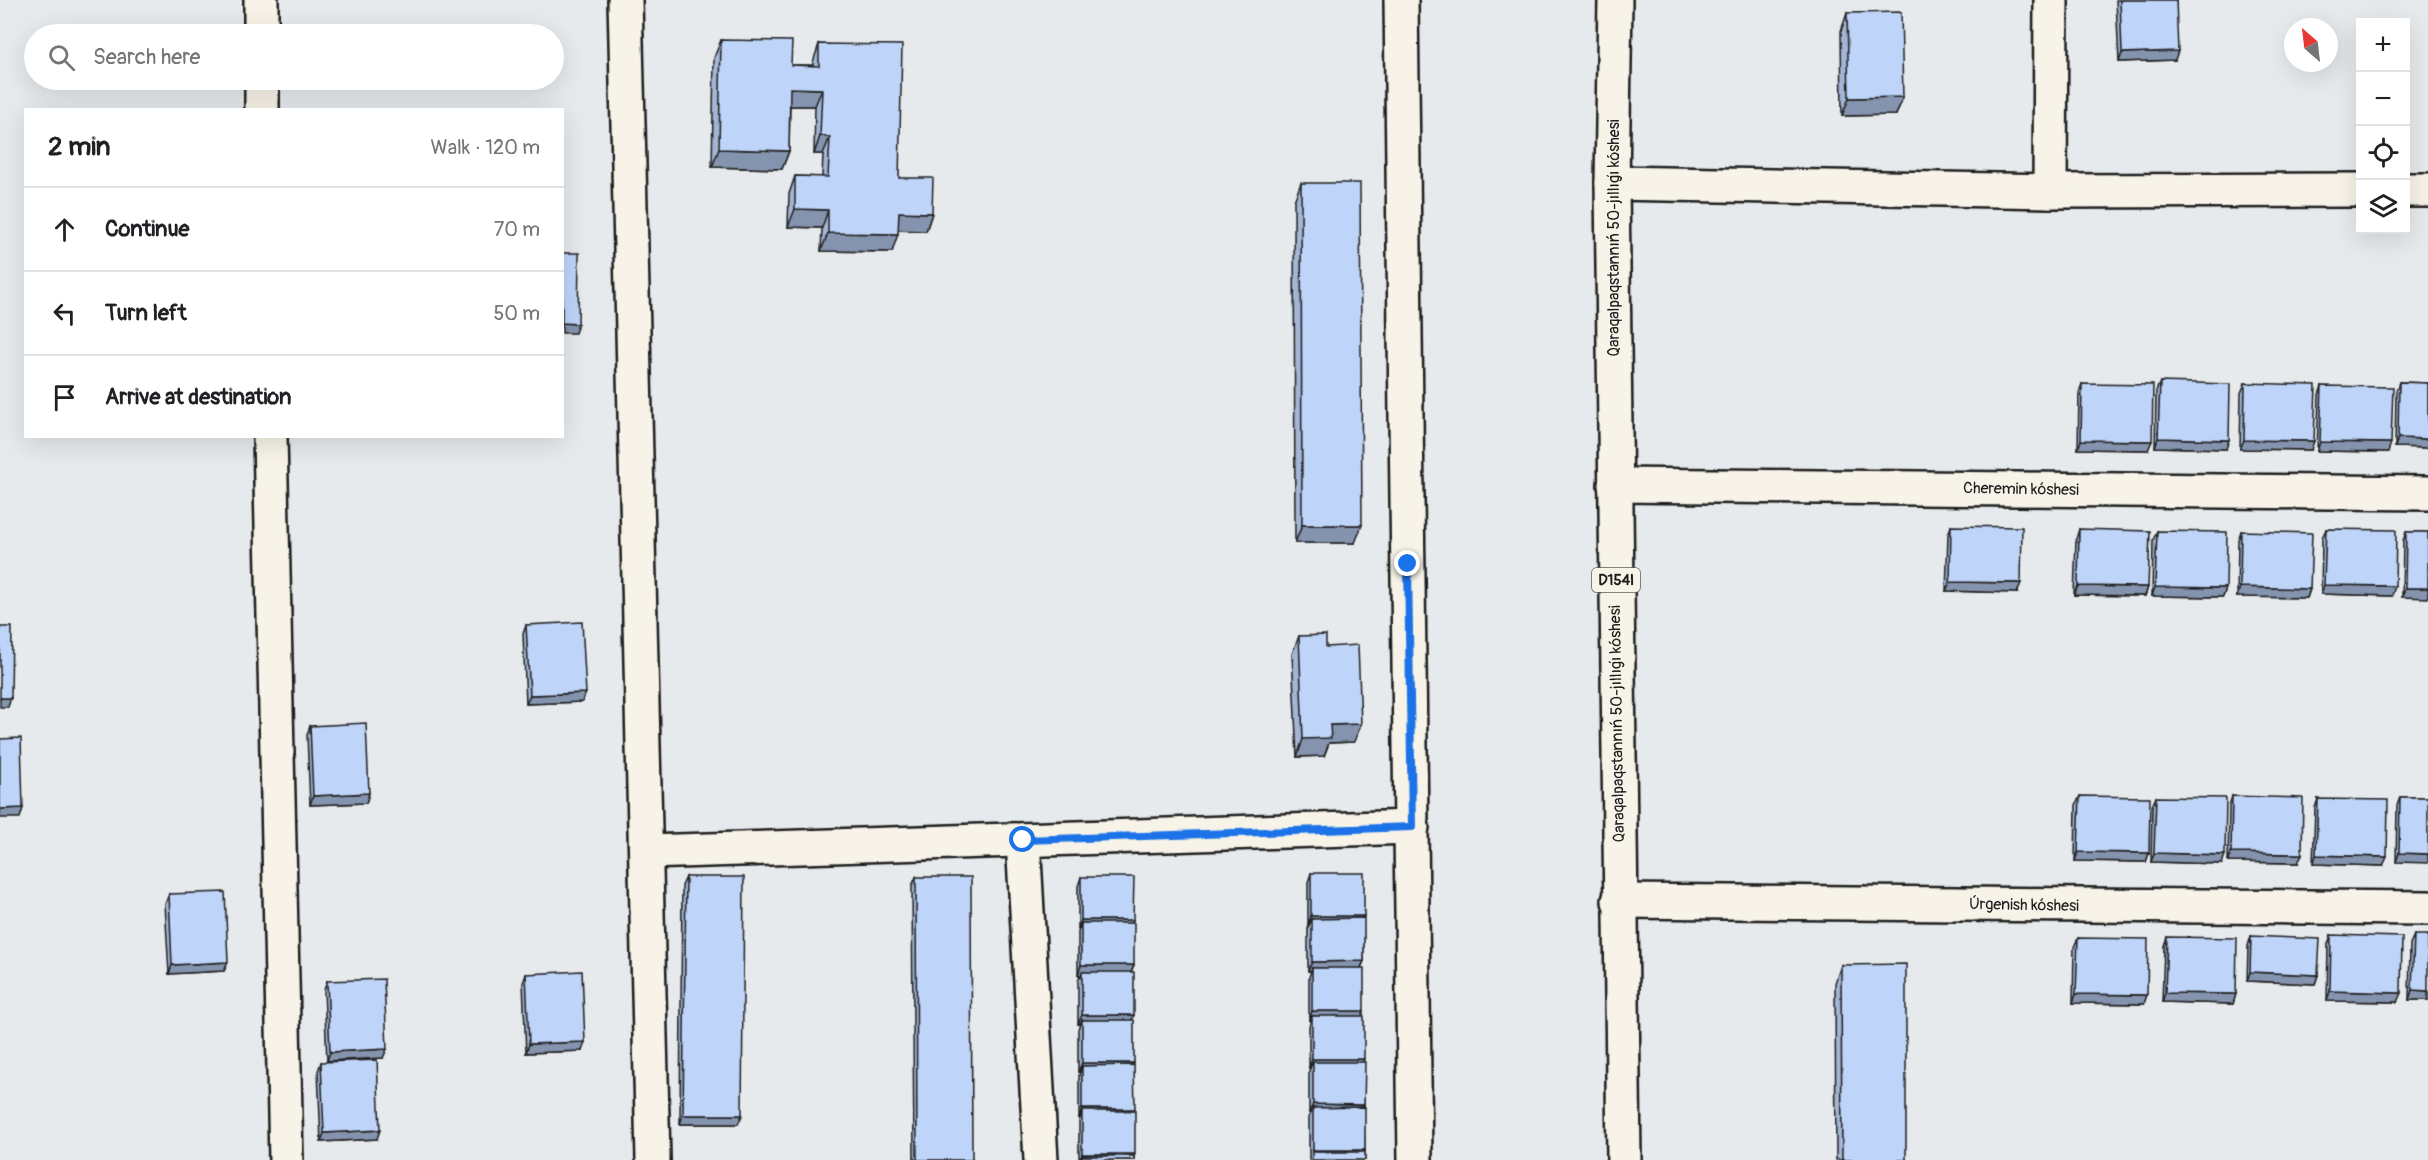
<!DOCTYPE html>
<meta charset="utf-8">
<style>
body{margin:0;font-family:Pangolin,sans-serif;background:#f6f6f6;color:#202124}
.controls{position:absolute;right:18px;top:18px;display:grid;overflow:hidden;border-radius:0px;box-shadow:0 6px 24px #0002}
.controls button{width:54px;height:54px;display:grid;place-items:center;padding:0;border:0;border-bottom:2px solid #e0e0e0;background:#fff;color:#202124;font:30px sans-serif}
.compass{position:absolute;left:2284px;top:18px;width:54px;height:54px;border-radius:50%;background:#fff;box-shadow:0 6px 24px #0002;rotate:332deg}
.stop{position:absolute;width:18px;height:18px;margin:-14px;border:4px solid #1a73e8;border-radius:50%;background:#fff}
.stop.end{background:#1a73e8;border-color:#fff;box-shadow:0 2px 6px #0008}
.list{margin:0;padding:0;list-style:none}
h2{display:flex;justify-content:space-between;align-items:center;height:78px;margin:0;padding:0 24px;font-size:26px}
h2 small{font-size:20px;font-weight:400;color:#757577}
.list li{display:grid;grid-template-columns:39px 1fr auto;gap:18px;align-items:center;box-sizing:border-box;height:84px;padding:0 24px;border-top:2px solid #e0e0e0}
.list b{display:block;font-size:22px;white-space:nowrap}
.list em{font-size:20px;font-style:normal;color:#757577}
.icon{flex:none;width:33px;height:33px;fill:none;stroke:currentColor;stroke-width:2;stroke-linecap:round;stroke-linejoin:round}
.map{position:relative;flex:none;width:2428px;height:1160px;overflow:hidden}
.search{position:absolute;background:#fff;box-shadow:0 6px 24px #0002;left:24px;top:24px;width:540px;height:66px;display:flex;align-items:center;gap:15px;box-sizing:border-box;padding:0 21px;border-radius:33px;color:#757577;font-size:22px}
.panel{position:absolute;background:#fff;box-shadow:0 6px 24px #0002;left:24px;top:108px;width:540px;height:330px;border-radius:0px}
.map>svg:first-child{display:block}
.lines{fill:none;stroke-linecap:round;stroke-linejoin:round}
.minor-casing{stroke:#1c1c1c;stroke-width:38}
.major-casing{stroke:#1c1c1c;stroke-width:38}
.minor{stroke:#f7f3e8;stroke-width:33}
.major{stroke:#f7f3e8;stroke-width:33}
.wall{fill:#a3b6d5;stroke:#1c1c1c;stroke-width:1.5}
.shaded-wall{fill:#8594ae;stroke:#1c1c1c;stroke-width:1.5}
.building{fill:#bed4f8;stroke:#1c1c1c;stroke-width:1.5}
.route{stroke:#1a73e8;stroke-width:8}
.labels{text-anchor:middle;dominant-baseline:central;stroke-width:6;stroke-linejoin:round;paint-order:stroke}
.shield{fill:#f7f3e8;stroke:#5e5c59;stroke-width:1.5}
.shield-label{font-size:15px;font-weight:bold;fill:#1c1c1c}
.street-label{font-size:16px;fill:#1c1c1c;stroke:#f7f3e8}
</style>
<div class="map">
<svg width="2428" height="1160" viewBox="0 0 2428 1160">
<rect width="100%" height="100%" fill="#e6eaed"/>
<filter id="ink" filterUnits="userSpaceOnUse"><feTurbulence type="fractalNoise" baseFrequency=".0167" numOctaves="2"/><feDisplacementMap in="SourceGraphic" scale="12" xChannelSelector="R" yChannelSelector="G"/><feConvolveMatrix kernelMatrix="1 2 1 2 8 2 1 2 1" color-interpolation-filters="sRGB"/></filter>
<g filter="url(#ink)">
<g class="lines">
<g class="minor-casing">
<g id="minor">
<polyline points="261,0 261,34"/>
<polyline points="625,0 653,1160"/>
<polyline points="1401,0 1415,1160"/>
<polyline points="262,80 262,110"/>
<polyline points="1612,183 2050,191 2360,190"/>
<polyline points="2406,190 2428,190"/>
<polyline points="2050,191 2051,0"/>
<polyline points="270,436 286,1160"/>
<polyline points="1615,485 2428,493"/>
<polyline points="1023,840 1041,1160"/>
<polyline points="646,852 1412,827"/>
<polyline points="1619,901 2428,908"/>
</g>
</g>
<g class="major-casing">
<polyline id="major" points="1615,0 1612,183 1624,1160"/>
</g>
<use href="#minor" class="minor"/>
<use href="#major" class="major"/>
</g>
<g class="wall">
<polygon points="2116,0 2176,0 2175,60 2119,62"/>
<polygon points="1847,13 1903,97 1896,115 1842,116 1841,31"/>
<polygon points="721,40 791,65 813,65 813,62 819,44 899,178 932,213 926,231 898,230 892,252 821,251 822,228 788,227 789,194 795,176 822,177 823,154 814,154 815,106 790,106 789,151 782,169 712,167 714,58"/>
<polygon points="1301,183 1355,543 1295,543 1294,201"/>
<polygon points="2160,382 2226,449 2155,447 2156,391"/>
<polygon points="2399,382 2428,383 2428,448 2395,447 2396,391"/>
<polygon points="2245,383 2311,450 2240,449 2241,393"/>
<polygon points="2082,384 2148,450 2078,449 2079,393"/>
<polygon points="2322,386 2388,452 2317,451 2319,395"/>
<polygon points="1951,526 2017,593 1946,591 1948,535"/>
<polygon points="2079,529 2148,587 2145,596 2074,595 2076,539"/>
<polygon points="2326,529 2392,596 2321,594 2322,538"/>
<polygon points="2157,531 2226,588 2223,597 2152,596 2153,540"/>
<polygon points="2241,531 2310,589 2307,598 2237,597 2238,540"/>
<polygon points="2406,532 2428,532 2402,597 2403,541"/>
<polygon points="526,625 582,702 526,704 523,634"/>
<polygon points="1299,636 1326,647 1361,724 1354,742 1329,743 1324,756 1297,757 1292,654"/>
<polygon points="310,726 369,793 366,803 310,805 307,735"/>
<polygon points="2080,796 2149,853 2146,862 2075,861 2076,805"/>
<polygon points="2232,796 2298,863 2228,862 2229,806"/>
<polygon points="2156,797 2222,864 2151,862 2152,806"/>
<polygon points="2400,797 2428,797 2396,862 2397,806"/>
<polygon points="2318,799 2383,866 2313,864 2315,808"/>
<polygon points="1311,873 1364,916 1363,918 1364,961 1361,968 1364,1105 1364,1107 1365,1160 1309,1160 1309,1117 1311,1113 1309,1113 1309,1071 1310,1068 1309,1068 1309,1026 1311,1020 1309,1020 1309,977 1311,971 1308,971 1308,928 1309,925 1308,925 1308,882"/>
<polygon points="686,877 742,1115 738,1124 680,1124 682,886"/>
<polygon points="916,877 972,1160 914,1160 912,886"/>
<polygon points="1081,877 1133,920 1132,923 1131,972 1134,1160 1079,1160 1079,1121 1080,1118 1079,1118 1079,1075 1080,1072 1078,1072 1078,1029 1080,1024 1078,1024 1078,981 1081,975 1078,975 1078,932 1079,929 1078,929 1078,886"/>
<polygon points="169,894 228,962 224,971 169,974 165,904"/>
<polygon points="2331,935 2397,1002 2327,1001 2328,944"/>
<polygon points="2414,935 2428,1000 2409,1000 2410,944"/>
<polygon points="2251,936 2318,975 2315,984 2247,981 2248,946"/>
<polygon points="2167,937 2236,994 2233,1004 2162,1002 2164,946"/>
<polygon points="2078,938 2144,1004 2073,1003 2074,947"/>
<polygon points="1841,965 1906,1160 1836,1160 1835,983"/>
<polygon points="526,974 582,1051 526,1053 523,983"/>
<polygon points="327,981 383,1058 327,1061 324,990"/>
<polygon points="321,1062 377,1139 321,1142 318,1071"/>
</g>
<g class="shaded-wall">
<polygon points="2178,51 2175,60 2119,62 2122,53"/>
<polygon points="790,88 822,89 815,106 784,106"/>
<polygon points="1903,97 1896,115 1842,116 1849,98"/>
<polygon points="820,136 830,137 823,154 814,154"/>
<polygon points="719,149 789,151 782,169 712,167"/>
<polygon points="795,209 828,210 822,228 788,227"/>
<polygon points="899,212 932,213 926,231 892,230"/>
<polygon points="828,233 898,234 892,252 821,251"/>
<polygon points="562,323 578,324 575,333 562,333"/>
<polygon points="2158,438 2229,440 2226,449 2155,447"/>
<polygon points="2398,438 2428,439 2428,448 2395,447"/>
<polygon points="2081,440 2152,441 2148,450 2078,449"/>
<polygon points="2244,440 2314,441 2311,450 2240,449"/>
<polygon points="2320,442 2391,443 2388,452 2317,451"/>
<polygon points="1302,525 1362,525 1355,543 1295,543"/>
<polygon points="1950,582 2021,583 2017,593 1946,591"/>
<polygon points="2324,585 2395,586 2392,596 2321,594"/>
<polygon points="2078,586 2148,587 2145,596 2074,595"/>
<polygon points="2155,587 2226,588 2223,597 2152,596"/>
<polygon points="2240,587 2310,589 2307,598 2237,597"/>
<polygon points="2405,588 2428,588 2428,598 2402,597"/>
<polygon points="586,693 582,702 526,704 530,695"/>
<polygon points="0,698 11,698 8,707 0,707"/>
<polygon points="1361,724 1354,742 1329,743 1324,756 1297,757 1303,739 1330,725"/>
<polygon points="369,793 366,803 310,805 313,796"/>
<polygon points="23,808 20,818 0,818 0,809"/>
<polygon points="2078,852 2149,853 2146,862 2075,861"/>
<polygon points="2154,853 2225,855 2222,864 2151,862"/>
<polygon points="2231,853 2302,854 2298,863 2228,862"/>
<polygon points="2399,853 2428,854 2428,863 2396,862"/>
<polygon points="2316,855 2387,857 2383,866 2313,864"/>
<polygon points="1311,916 1364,916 1360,925 1312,919 1309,925 1308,925"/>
<polygon points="1081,920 1133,920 1130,929 1081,923 1079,929 1078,929"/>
<polygon points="1364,961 1360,970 1312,968 1311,971 1308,971 1312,962"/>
<polygon points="228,962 224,971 169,974 172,965"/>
<polygon points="1081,965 1134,965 1130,975 1082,972 1081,975 1078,975"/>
<polygon points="2250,972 2318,975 2315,984 2247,981"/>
<polygon points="2412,990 2428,991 2428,1000 2409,1000"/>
<polygon points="2330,991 2401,993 2397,1002 2327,1001"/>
<polygon points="2165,993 2236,994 2233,1004 2162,1002"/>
<polygon points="2076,994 2147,995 2144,1004 2073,1003"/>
<polygon points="1312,1011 1364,1011 1361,1020 1312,1016 1311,1020 1309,1020"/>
<polygon points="1082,1015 1134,1015 1130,1024 1082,1020 1080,1024 1078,1024"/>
<polygon points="585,1042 582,1051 526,1053 529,1044"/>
<polygon points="387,1049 383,1058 327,1061 330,1052"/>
<polygon points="1312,1059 1364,1059 1361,1068 1313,1062 1310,1068 1309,1068"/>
<polygon points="1082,1063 1134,1063 1131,1072 1082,1066 1080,1072 1078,1072"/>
<polygon points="1313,1104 1364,1105 1361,1114 1313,1108 1311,1113 1309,1113"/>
<polygon points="1082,1109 1135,1109 1131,1118 1082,1111 1080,1118 1079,1118"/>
<polygon points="683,1115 742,1115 738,1124 680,1124"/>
<polygon points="380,1130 377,1139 321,1142 324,1133"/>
<polygon points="1313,1150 1365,1150 1362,1159 1312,1152"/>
<polygon points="1082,1154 1135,1154 1133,1160 1082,1156 1080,1160"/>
</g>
<g class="building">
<polygon points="2120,0 2176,0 2178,51 2122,53"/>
<polygon points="1901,12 1903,97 1849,98 1847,13"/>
<polygon points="721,40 792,41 791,65 819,66 819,44 902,45 899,178 933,178 932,213 899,212 898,234 828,233 828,210 795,209 795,176 828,177 830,137 820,136 822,89 790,88 789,151 719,149"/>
<polygon points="1301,183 1360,183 1362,525 1302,525"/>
<polygon points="562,253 579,253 578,324 562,323"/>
<polygon points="2160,382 2230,384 2229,440 2158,438"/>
<polygon points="2399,382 2428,383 2428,439 2398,438"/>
<polygon points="2245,383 2316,385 2314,441 2244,440"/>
<polygon points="2082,384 2153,385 2152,441 2081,440"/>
<polygon points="2322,386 2393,387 2391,443 2320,442"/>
<polygon points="1951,526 2022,527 2021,583 1950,582"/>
<polygon points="2079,529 2150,531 2148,587 2078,586"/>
<polygon points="2326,529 2396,530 2395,586 2324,585"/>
<polygon points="2157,531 2227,532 2226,588 2155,587"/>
<polygon points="2241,531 2312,533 2310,589 2240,587"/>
<polygon points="2406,532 2428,532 2428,588 2405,588"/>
<polygon points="582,622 586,693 530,695 526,625"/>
<polygon points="0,627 12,627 11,698 0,698"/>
<polygon points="1326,635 1326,647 1358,645 1361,724 1330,725 1331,738 1303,739 1299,636"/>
<polygon points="366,723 369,793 313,796 310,726"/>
<polygon points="21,738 23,808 0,809 0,739"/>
<polygon points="2080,796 2150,797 2149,853 2078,852"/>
<polygon points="2232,796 2303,798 2302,854 2231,853"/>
<polygon points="2156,797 2226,798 2225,855 2154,853"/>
<polygon points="2400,797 2428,797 2428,854 2399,853"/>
<polygon points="2318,799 2388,800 2387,857 2316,855"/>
<rect x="1311" y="873" width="53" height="43"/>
<polygon points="686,877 744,877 742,1115 683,1115"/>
<polygon points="916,877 971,877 972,1160 917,1160"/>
<polygon points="1081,877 1134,877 1133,920 1081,920"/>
<polygon points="225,892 228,962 172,965 169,894"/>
<polygon points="1364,918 1364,961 1312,962 1312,919"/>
<rect x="1081" y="923" width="53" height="42"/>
<polygon points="2331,935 2402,937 2401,993 2330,991"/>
<polygon points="2414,935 2428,935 2428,991 2412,990"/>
<polygon points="2251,936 2320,939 2318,975 2250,972"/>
<polygon points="2167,937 2237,938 2236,994 2165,993"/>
<polygon points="2078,938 2148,939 2147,995 2076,994"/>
<polygon points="1906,964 1906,1160 1842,1160 1841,965"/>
<rect x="1312" y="968" width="52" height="43"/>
<polygon points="582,971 585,1042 529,1044 526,974"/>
<rect x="1082" y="972" width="52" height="43"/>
<polygon points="384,979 387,1049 330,1052 327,981"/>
<rect x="1312" y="1016" width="52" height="43"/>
<rect x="1082" y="1020" width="52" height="43"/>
<polygon points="377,1060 380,1130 324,1133 321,1062"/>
<polygon points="1313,1062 1365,1062 1364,1105 1313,1104"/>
<polygon points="1134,1065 1135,1109 1082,1109 1082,1066"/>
<polygon points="1365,1107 1365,1150 1313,1150 1313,1108"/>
<rect x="1082" y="1111" width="53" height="43"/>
<rect x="1312" y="1152" width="53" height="8"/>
<rect x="1082" y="1156" width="52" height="4"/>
</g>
</g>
<g class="lines" filter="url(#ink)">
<polyline class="route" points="1023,840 1412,827 1408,564"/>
</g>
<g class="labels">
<rect class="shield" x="1592" y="568" width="48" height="24" rx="4.5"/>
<g class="shield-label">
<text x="1616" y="580">D154l</text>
</g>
<g class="street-label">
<text transform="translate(1614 238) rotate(-90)">Qaraqalpaqstannıń 50-jıllıǵı kóshesi</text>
<text transform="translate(2021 489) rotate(1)">Cheremin kóshesi</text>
<text transform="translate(1617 724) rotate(-91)">Qaraqalpaqstannıń 50-jıllıǵı kóshesi</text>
<text transform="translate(2024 905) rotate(1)">Úrgenish kóshesi</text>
</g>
</g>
</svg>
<div class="controls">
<button>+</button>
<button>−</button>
<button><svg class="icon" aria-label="locate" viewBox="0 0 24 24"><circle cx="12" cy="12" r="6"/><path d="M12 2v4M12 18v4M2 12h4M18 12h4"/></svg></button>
<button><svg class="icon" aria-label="layers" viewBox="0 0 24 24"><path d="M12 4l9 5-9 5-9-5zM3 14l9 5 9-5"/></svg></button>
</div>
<svg class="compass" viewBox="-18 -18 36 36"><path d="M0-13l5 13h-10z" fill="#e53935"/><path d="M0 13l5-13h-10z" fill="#757577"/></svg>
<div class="stop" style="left:1023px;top:840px"></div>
<div class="stop end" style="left:1408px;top:564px"></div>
<div class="search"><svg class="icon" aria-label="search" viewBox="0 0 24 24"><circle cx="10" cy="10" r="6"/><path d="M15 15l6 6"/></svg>Search here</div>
<section class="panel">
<h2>2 min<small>Walk · 120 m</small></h2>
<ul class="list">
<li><svg class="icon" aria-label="ahead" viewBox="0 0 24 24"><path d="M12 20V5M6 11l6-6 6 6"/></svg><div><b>Continue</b></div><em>70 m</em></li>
<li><svg class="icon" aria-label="left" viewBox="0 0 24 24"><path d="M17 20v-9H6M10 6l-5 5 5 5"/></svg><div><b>Turn left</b></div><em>50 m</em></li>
<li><svg class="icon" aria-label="arrive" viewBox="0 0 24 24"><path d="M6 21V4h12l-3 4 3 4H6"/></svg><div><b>Arrive at destination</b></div></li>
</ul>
</section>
</div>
